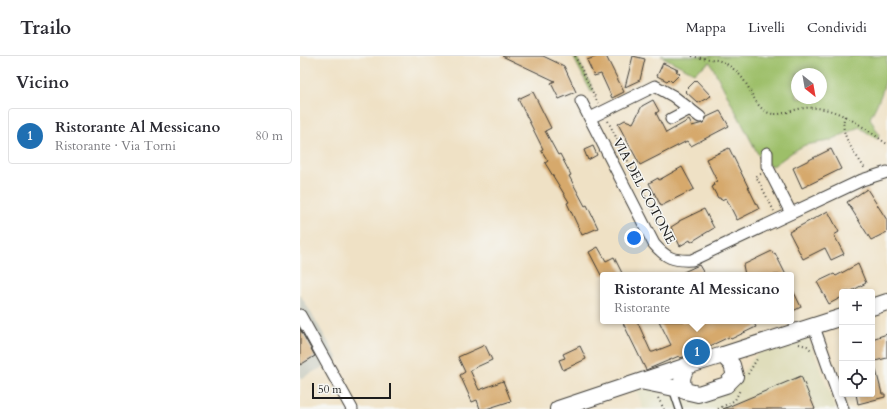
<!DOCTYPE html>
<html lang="it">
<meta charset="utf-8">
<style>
body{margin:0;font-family:Cardo,serif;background:#f2f2f3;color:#2b2b33}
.controls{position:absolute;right:12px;bottom:12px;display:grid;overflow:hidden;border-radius:4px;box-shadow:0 2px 6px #0003}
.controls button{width:36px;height:36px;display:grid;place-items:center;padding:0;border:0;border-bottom:1px solid #e1e1e2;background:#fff;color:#2b2b33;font:20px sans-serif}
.compass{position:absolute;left:491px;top:12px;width:36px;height:36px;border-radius:50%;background:#fff;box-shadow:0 2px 6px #0003;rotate:149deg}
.scale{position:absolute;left:12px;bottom:10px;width:79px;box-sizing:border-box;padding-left:4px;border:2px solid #1c1c1c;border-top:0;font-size:11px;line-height:14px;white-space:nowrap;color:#1c1c1c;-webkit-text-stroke:3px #f6f6f2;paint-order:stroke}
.you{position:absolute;left:334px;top:182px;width:14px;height:14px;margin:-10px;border:3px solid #fff;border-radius:50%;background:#1a73e8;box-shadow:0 0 0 6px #1a73e833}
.badge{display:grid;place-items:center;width:26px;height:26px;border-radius:50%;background:#1f6fb2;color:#fff;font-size:13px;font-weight:700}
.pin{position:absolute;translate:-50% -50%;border:2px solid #fff;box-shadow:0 1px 4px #0006}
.popup{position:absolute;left:300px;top:216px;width:194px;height:52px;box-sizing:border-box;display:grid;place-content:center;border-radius:4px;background:#fff;filter:drop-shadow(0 1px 3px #0005);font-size:13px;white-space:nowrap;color:#7c7c81}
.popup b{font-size:15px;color:#2b2b33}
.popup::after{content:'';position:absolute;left:50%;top:100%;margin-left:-8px;border:8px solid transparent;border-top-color:#fff}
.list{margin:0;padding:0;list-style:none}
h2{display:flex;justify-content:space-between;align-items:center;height:52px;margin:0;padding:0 16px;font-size:17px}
h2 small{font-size:13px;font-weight:400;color:#7c7c81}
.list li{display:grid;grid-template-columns:26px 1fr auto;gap:12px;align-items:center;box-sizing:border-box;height:56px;margin:0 8px 8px;padding:0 8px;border:1px solid #e1e1e2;border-radius:4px}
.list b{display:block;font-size:15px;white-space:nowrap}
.list p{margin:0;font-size:13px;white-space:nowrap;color:#7c7c81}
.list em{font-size:13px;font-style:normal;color:#7c7c81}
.icon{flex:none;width:22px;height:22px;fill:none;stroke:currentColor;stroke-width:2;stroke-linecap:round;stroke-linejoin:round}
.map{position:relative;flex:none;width:587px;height:353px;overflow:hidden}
header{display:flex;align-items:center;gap:24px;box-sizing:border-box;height:56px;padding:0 20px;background:#fff;border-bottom:1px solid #e1e1e2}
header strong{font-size:19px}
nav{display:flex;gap:22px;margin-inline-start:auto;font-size:14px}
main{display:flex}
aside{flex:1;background:#fff}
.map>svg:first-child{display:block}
.built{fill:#dfddbb}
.industrial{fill:#c3c6b9}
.green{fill:#9dbf69;stroke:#5c6e42;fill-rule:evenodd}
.building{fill:#d6a96c}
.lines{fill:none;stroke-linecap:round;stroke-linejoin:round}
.service-casing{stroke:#3c3a35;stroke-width:8}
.minor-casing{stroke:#3c3a35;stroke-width:13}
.secondary-casing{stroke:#3c3a35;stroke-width:18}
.path{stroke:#3c3a35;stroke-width:2;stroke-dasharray:1 3;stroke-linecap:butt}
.service{stroke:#fff;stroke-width:5.5}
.minor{stroke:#fff;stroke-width:11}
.secondary{stroke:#fff;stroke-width:16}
.labels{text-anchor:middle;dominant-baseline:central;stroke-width:3;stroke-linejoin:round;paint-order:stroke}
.street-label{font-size:13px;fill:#1c1c1c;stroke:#f6f6f2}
</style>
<header>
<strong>Trailo</strong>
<nav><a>Mappa</a><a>Livelli</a><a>Condividi</a></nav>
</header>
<main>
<aside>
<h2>Vicino<small></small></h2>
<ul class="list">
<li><span class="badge">1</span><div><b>Ristorante Al Messicano</b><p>Ristorante · Via Torni</p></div><em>80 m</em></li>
</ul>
</aside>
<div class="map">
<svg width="587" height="353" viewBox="0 0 587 353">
<rect width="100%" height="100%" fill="#f6f6f2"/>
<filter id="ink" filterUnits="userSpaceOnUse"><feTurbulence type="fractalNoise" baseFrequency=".025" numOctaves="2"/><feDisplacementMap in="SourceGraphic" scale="8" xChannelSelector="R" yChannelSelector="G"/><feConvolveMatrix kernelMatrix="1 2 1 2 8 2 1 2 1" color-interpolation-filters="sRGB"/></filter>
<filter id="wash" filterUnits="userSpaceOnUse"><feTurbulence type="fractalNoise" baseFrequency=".012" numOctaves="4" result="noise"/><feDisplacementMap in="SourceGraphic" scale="16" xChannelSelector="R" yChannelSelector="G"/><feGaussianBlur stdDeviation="0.9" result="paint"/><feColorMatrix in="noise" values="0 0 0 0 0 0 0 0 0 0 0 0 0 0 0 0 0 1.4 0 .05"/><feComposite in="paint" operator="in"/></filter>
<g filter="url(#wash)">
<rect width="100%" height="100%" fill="#efe1c5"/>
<polygon class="built" points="508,281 536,353 343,353 337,334 349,333 390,346 428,336 457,297"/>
<polygon class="industrial" points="0,238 38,303 0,323"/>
<g class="green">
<polygon points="273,0 276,0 294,35 291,36"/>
<path d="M361 0H587C587 28 583 37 570 62L579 79 577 83 559 71 529 85 505 89 494 95 473 110 462 106 410 6 394 17ZM497 18H521V42H497Z"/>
</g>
<g id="blocks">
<g class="building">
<polygon points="202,0 243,0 264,10 276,36 259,43 251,27 255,25"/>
<polygon points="298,0 306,0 324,36 312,42 301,18 294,20 287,4"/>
<polygon points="333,0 345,3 340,24 325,31"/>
<polygon points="363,7 378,14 376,15 380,18 372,26 369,23 367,25 357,20"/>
<polygon points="396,24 411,40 398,47 385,35"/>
<polygon points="233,36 251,72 245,75 258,99 260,98 271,119 269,120 285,150 287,149 298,172 282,179 267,147 269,146 245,107 248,105 241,94 243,93 218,43"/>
<polygon points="353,44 359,55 356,57 366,77 389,64 392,70 403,67 407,61 420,55 429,70 391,90 387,85 340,109 318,68 325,64 333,67 342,50"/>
<polygon points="293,90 297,99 288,104 284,94"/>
<polygon points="429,92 459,153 437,164 426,142 421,144 420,142 418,142 412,131 414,130 413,127 417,125 406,103"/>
<polygon points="531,93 541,113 502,132 493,112"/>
<polygon points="382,111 394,133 361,150 349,127 358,122 359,124"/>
<polygon points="567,133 587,164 587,176 571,184 547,146"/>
<polygon points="404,153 414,172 391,186 390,184 380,190 371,171 379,166 379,165"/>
<polygon points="528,155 539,176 534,179 544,198 531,204 525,192 503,203 489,176"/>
<polygon points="298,191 306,205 314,201 323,219 301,219 289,196"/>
<polygon points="472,195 473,198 475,197 486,219 445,219 443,209"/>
<polygon points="558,208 566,227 550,236 542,236 542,241 529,248 517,226 534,218 536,220"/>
<polygon points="399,209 405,219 377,219"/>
<polygon points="491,230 501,251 491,256"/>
<polygon points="322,265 337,265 351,296 353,296 371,289 359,265 453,265 456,271 431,283 429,281 393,298 380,302 379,300 346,314"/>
<polygon points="0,273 15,300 0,309"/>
<polygon points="587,278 587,302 575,305 572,295 572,283"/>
<polygon points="185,289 192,304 170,314 179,334 203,325 211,345 186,353 180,353 177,344 172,346 160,319 165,316 158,301"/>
<polygon points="280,290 286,303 263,314 259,304 265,302 263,298"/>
<polygon points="575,310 582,338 585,338 585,341 558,348 556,338 572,338 572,311"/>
<polygon points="501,320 515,353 423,353"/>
</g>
</g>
</g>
<g filter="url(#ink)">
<use href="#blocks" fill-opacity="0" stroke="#3c3a35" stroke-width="1"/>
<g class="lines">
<g class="service-casing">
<polyline id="service" points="373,335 379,353"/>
</g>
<g class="minor-casing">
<g id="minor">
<path d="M281 45 354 188C366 202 373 205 392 204L562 124 587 116"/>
<polyline points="290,62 355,30 373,40 400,61"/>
<polyline points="371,63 390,53"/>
<polyline points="467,97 467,110 491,157"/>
<polyline points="0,259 52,353"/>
<polyline points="514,271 543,353"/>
</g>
</g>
<g class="secondary-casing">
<g id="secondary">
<polyline points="572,251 587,246"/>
<path d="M423 299 432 309 435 320 426 329 398 338 385 335C380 326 382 319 387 310Z"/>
<polyline points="423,299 542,261"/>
<polyline points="345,326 384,334"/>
<polyline points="258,353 387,310"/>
</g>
</g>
<g class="path">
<polyline points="275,0 298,47"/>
<path d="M392 0C404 4 417 1 428 9 434 13 441 19 445 26 452 36 456 52 469 57 480 61 493 53 505 52 537 49 563 71 587 88"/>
<path d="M545 60C538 78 556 98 565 113"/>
<polyline points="308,65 358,165 355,167"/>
<polyline points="461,118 456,120 474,155"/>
<polyline points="499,288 507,290 511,294"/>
<polyline points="448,318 457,303"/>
<polyline points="358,342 364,353"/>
<polyline points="418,353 435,344 440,334"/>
</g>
<use href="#service" class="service"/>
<use href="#minor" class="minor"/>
<use href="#secondary" class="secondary"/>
</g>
</g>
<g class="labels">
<g class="street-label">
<text transform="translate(344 135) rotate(62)">VIA DEL COTONE</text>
</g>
</g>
</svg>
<div class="controls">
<button>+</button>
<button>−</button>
<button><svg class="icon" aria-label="locate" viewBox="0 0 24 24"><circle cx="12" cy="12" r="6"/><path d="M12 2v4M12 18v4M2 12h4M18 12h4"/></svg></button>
</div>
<svg class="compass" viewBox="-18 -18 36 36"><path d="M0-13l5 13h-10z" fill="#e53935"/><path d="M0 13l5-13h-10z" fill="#7c7c81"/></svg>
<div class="scale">50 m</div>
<div class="you"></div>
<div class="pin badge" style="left:397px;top:296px">1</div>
<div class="popup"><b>Ristorante Al Messicano</b>Ristorante</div>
</div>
</main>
